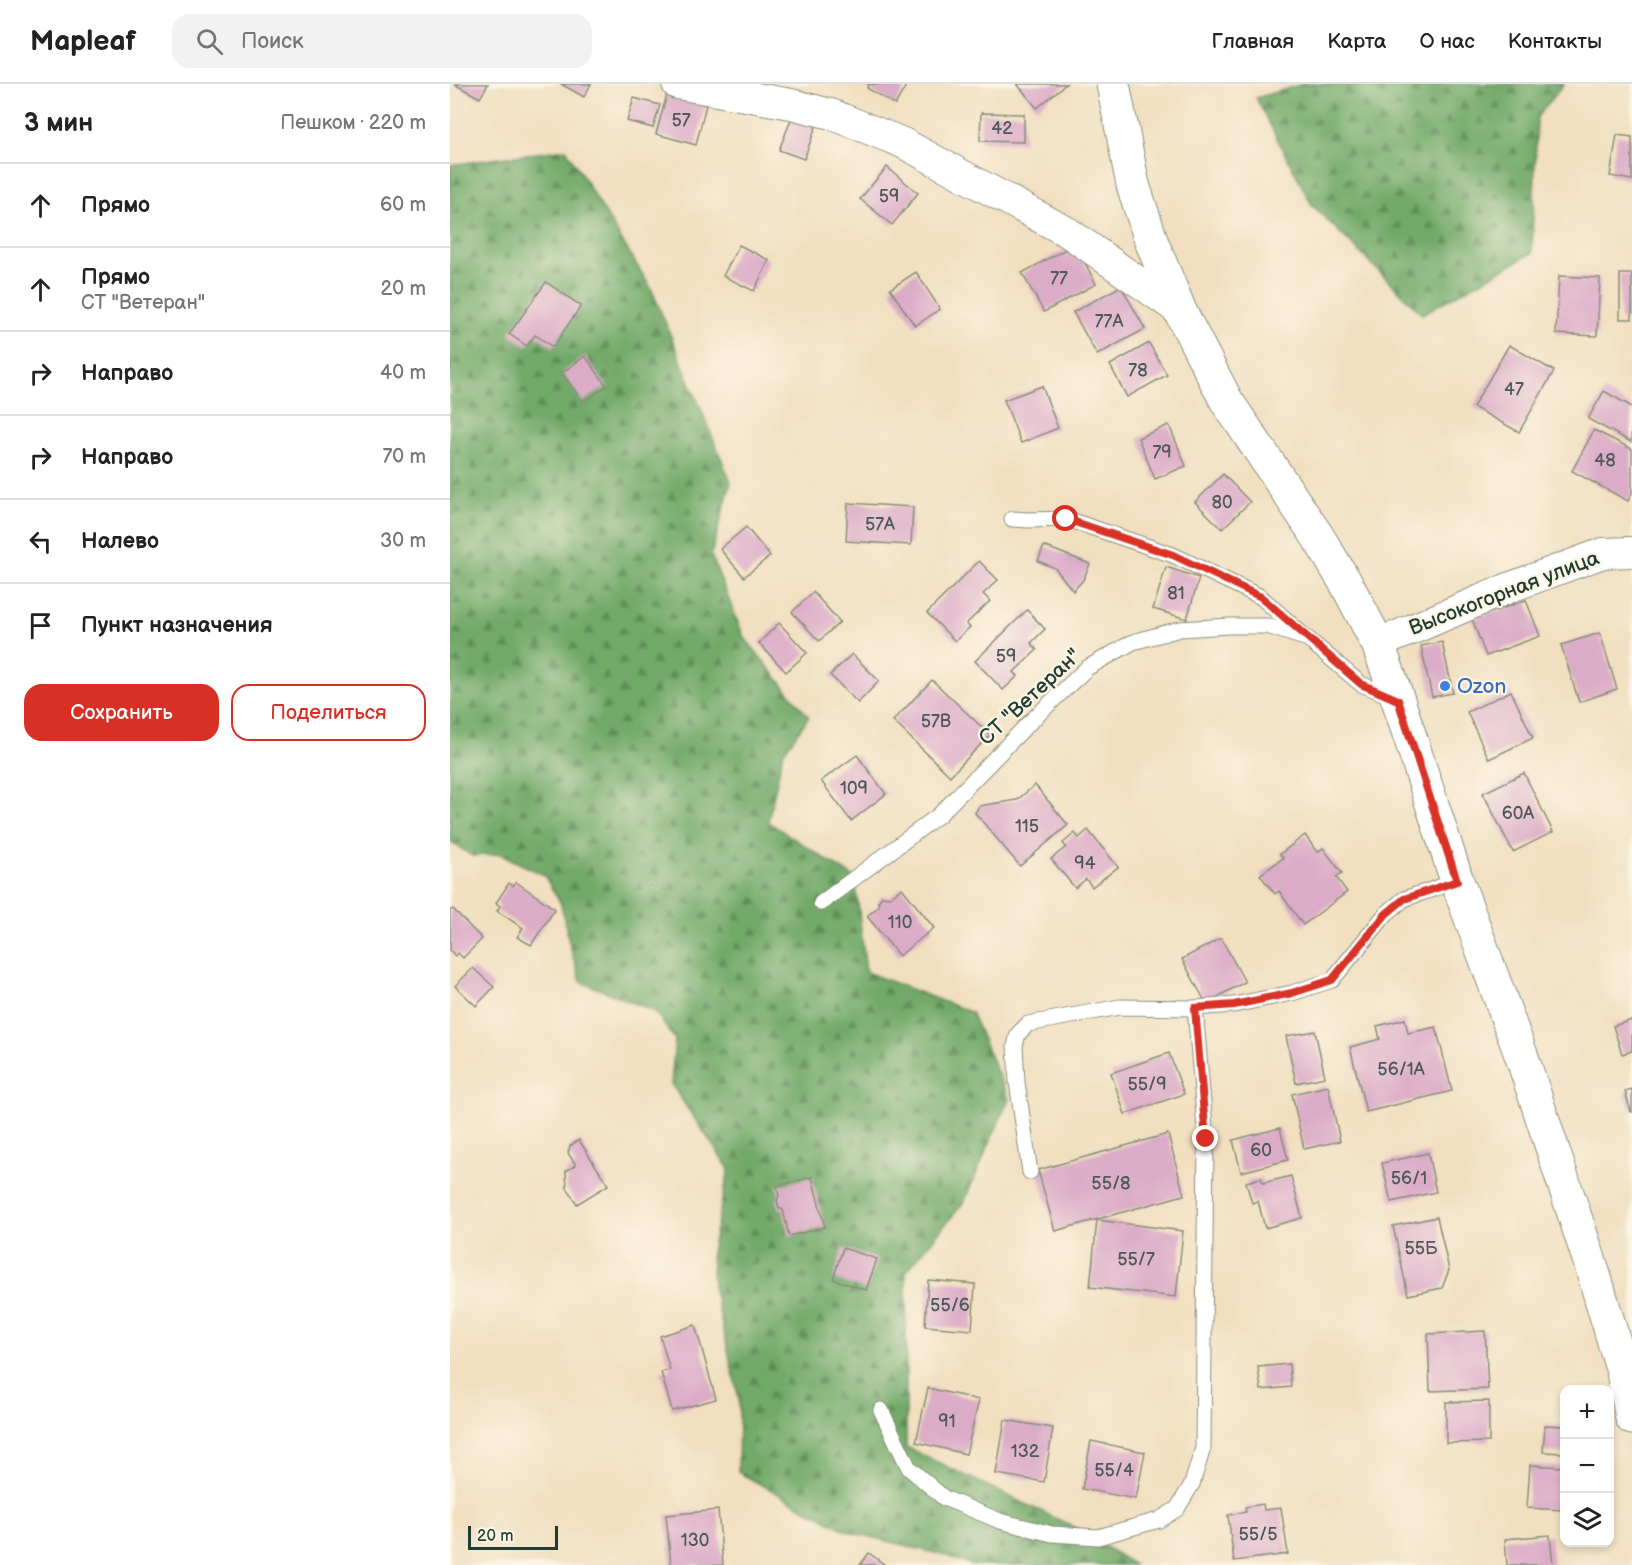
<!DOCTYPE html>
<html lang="ru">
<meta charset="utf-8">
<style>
body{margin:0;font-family:"Balsamiq Sans",sans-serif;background:#f2f2f2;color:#222}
.controls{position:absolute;right:18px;bottom:18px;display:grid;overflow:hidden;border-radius:12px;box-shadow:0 3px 9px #0003}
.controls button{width:54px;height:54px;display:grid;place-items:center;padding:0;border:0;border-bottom:2px solid #e0e0e0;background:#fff;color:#222;font:30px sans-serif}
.scale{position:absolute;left:18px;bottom:15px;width:90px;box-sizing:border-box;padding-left:6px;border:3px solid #1f3d34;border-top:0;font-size:16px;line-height:21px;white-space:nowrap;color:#1f3d34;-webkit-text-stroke:4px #fcf5e5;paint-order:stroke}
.stop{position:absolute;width:18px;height:18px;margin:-14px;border:4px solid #d93025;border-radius:50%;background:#fff}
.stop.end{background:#d93025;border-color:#fff;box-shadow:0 2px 6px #0008}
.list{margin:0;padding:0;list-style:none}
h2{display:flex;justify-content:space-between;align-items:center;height:78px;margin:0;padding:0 24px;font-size:26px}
h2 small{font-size:20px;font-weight:400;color:#767676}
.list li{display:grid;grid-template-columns:39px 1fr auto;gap:18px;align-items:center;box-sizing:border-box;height:84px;padding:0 24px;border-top:2px solid #e0e0e0}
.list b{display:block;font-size:22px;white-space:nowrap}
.list p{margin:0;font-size:20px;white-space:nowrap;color:#767676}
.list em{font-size:20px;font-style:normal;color:#767676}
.actions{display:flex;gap:12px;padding:18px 24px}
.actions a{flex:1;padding:14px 0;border:2px solid #d93025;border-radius:18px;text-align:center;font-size:21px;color:#d93025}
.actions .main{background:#d93025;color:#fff}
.icon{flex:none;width:33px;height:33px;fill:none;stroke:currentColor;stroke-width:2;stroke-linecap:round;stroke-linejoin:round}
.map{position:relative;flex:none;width:1182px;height:1481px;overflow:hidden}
header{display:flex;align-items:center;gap:36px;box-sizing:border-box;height:84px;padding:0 30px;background:#fff;border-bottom:2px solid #e0e0e0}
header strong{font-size:28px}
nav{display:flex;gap:33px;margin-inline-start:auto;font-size:21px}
.search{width:420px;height:54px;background:#f2f2f2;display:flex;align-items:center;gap:15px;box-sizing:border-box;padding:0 21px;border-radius:18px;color:#767676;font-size:22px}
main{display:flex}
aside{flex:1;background:#fff}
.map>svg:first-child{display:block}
.forest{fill:url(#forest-firs);stroke:#48734e;stroke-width:1.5}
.building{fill:#dbacc7}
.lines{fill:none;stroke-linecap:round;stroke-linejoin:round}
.lane-casing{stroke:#888e7a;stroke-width:17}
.street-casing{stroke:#888e7a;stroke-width:32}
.secondary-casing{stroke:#888e7a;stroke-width:35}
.lane{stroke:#fff;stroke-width:15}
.street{stroke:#fff;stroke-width:30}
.secondary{stroke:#fff;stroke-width:33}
.route{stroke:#d93025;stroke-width:8}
.shop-dot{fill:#3f7fe0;stroke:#fcf5e5;stroke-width:2}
.labels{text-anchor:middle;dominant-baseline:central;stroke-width:4.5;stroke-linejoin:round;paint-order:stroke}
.number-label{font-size:18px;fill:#4e5959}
.street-label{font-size:21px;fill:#1f3d34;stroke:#fcf5e5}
.shop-label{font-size:21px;fill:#366cbe;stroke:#fcf5e5;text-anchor:start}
</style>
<header>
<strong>Mapleaf</strong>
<div class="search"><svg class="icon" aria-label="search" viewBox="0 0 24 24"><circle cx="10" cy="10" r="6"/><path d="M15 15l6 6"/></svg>Поиск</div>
<nav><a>Главная</a><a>Карта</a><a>О нас</a><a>Контакты</a></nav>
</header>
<main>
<aside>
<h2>3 мин<small>Пешком · 220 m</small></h2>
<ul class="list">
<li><svg class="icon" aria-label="ahead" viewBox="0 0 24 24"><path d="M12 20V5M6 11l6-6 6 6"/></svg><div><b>Прямо</b></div><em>60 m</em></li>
<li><svg class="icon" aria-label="ahead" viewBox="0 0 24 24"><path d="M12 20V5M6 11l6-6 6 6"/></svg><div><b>Прямо</b><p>СТ &quot;Ветеран&quot;</p></div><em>20 m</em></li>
<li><svg class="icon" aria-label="right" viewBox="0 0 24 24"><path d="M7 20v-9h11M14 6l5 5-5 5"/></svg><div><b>Направо</b></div><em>40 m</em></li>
<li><svg class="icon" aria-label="right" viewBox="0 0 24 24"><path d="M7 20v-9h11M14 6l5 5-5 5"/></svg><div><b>Направо</b></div><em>70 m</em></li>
<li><svg class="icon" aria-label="left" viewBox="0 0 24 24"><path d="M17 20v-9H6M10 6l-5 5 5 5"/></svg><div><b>Налево</b></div><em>30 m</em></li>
<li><svg class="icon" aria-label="arrive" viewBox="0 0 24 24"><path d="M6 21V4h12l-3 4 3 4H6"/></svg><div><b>Пункт назначения</b></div></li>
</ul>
<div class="actions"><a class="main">Сохранить</a><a>Поделиться</a></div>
</aside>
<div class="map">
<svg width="1182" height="1481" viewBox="0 0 1182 1481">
<defs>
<pattern id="forest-firs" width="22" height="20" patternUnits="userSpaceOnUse" patternTransform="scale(1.5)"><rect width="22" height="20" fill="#71a967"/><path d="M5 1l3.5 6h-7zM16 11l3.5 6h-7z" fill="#5c8b56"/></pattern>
</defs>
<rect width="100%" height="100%" fill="#fcf5e5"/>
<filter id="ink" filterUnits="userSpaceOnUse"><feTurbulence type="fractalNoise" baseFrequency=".0167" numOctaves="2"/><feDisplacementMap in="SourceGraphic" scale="12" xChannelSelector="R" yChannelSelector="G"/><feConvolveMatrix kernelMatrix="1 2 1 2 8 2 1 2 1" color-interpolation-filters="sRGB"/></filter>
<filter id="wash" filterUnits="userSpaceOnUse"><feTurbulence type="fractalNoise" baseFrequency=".008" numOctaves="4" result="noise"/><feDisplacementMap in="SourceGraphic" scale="24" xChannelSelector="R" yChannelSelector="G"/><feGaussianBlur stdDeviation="1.35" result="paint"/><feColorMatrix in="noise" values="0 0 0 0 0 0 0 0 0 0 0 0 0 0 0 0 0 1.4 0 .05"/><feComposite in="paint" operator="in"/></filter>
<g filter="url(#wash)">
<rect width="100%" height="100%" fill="#f1dfc0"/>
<g class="forest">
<polygon points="853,0 1114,0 1087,33 1082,169 972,230 862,121 806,14"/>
<polygon points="116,65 202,206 281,398 261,471 294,553 359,633 333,669 318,738 405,794 416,888 521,928 559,1015 514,1118 456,1188 456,1363 626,1444 684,1481 521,1481 497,1472 397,1447 288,1388 289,1315 263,1202 261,1168 279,1085 221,1000 225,955 204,927 131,898 120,863 111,820 94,791 50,770 22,772 0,757 0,81"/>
</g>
<g id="blocks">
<g class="building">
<polygon points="4,0 38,0 30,14"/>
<polygon points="111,0 141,0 134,13"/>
<polygon points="419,0 457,0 445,21 417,4"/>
<polygon points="567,0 616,0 587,24"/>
<polygon points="217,10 256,21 246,61 206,50"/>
<polygon points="184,14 210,21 203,44 177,37"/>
<polygon points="344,28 368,37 354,75 329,66"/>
<polygon points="531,29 574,30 574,58 530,57"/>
<polygon points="1167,51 1182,53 1182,96 1160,92"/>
<polygon points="437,83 468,109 442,141 410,115"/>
<polygon points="625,160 646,200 594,228 572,189"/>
<polygon points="289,161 319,176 304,207 273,192"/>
<polygon points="466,188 490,225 465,242 440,205"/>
<rect x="1170" y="190" width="12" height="45"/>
<polygon points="1109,192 1150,194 1147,252 1106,250"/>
<polygon points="96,198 131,222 103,263 85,251 77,262 59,250"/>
<polygon points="671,202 695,245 647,271 623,228"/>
<polygon points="699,259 717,291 677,313 660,281"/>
<polygon points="1059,261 1104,287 1069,348 1023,323"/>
<polygon points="135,272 157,302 133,318 112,289"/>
<polygon points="592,302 608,344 571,359 554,316"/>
<polygon points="1154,307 1182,323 1181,358 1138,335"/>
<polygon points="719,341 736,382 705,395 688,354"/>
<polygon points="1144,346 1182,365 1182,409 1178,417 1122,387"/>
<polygon points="773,390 800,418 772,445 745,418"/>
<polygon points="398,419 463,423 461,461 396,457"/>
<polygon points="296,443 320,472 294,493 270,465"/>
<polygon points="594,462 640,480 633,496 623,507 605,484 588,477"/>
<polygon points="529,477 548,496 533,510 540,517 516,540 520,543 505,557 477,529"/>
<polygon points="716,483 749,494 737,535 703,525"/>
<polygon points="363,508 390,538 369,557 342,528"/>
<polygon points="1076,516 1090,552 1036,572 1022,535"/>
<polygon points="577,526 595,545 581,559 587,566 564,588 568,592 553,606 525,577"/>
<polygon points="329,539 357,569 336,588 309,559"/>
<polygon points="1150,549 1167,605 1129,618 1111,561"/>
<polygon points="992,558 1003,609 982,613 971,562"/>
<polygon points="402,570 429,597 408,619 380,591"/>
<polygon points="482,596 540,651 500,692 443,637"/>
<polygon points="1061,607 1083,654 1039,675 1017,628"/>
<polygon points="407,671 436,710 401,737 371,697"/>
<polygon points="1074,689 1103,748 1063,768 1033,709"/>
<polygon points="585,701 618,741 570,782 525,729 529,722 567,716"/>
<polygon points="638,746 668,783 642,803 636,795 625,804 601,775 616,763 613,759 625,749 629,754"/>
<polygon points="855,751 867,768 873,764 892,789 886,793 897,808 853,841 829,807 825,810 810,791 833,774 830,770"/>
<polygon points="66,798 105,825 81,861 67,853 73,844 47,827 50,822 46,819 59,799 63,802"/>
<polygon points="452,804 484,844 449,872 417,832 429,822 428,818 432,812 440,813"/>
<polygon points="3,825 32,855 13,874 8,869 5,872 0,866 0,827"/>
<polygon points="771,854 795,898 756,919 732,875"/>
<polygon points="23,884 44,903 26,922 5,902"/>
<polygon points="955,935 958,949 986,943 1002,1007 916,1028 900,963 930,955 927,942"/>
<polygon points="1182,936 1182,967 1172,970 1163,942"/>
<polygon points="865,947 875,993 846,999 836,952"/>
<polygon points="719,969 734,1010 675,1030 661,989"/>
<polygon points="878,1002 890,1057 854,1065 842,1010"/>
<polygon points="1182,1005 1182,1028 1181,1028 1175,1007"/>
<polygon points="830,1044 838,1076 791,1088 783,1056"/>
<polygon points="718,1050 734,1111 605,1147 588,1086"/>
<polygon points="129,1056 158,1101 127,1120 117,1104 116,1087 126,1081 118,1069 120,1062"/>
<polygon points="978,1069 986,1108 941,1118 932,1079"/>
<polygon points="841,1092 852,1134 815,1144 808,1117 802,1119 796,1098 811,1094 813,1099"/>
<polygon points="362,1093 375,1143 339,1152 333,1126 329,1124 327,1116 329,1112 327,1102"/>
<polygon points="987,1133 999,1186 992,1204 958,1211 943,1142"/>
<polygon points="647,1136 733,1147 726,1213 640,1203"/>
<polygon points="393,1164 427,1175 416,1206 383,1195"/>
<polygon points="478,1196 525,1200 522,1246 475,1242"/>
<polygon points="245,1241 266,1315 222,1327 211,1288 220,1286 210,1252"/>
<polygon points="1035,1247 1038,1305 980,1307 978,1250"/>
<polygon points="839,1280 841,1303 811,1306 808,1283"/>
<polygon points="478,1304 529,1316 516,1370 466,1358"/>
<polygon points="1039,1317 1039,1358 996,1359 996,1318"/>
<polygon points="555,1336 603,1344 594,1398 546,1390"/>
<polygon points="1095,1341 1114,1342 1114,1369 1093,1368"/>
<polygon points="641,1357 695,1368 686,1415 632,1405"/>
<polygon points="1080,1381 1114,1383 1114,1426 1077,1424"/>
<polygon points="813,1420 814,1426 831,1424 838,1470 784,1477 778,1431 796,1428 795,1423"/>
<polygon points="268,1426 273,1481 221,1481 216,1431"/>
<polygon points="1100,1451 1103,1481 1057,1481 1055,1455"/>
<polygon points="419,1469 435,1481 410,1481"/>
</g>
</g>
</g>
<g filter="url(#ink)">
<use href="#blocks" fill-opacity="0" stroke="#888e7a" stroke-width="1.5"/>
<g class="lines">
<g class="lane-casing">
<g id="lane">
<polyline points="562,435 579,436 617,435 723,471 811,513 853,551"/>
<polyline points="371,819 489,731 576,642 637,584 683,558 730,545 779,542 817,542 858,555 911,600 945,614"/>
<polyline points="580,1088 567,998 565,962 568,950 578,940 670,923 745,924"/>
<polyline points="431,1326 459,1384 494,1414 550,1437 602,1450 648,1453 709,1436 727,1425 742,1400 753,1364 756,1055 745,924 784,921 842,909 882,896 936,830 954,815 1007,797"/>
</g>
</g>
<g class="street-casing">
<g id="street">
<polyline points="227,0 341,20 381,30 453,59 619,149 730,227"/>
<polyline points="928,560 1061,503 1153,469 1182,468"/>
</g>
</g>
<g class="secondary-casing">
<polyline id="secondary" points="663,0 683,101 702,159 730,227 776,316 868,453 897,501 928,560 948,616 1007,797 1073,976 1142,1184 1173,1288 1182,1334"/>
</g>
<use href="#lane" class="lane"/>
<use href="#street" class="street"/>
<use href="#secondary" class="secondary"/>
</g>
</g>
<g class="lines" filter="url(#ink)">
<polyline class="route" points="616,435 723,471 811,513 911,600 948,616 1007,797 954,815 936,830 882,896 842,909 784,921 745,924 756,1055"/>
</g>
<circle class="shop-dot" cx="995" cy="602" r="6"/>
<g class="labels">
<g class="number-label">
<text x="231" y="36">57</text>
<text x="552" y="44">42</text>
<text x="439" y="112">59</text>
<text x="609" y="194">77</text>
<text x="659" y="237">77А</text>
<text x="688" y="286">78</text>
<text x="1064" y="305">47</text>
<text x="712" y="368">79</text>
<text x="1155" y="376">48</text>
<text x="772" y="418">80</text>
<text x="430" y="440">57А</text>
<text x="726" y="509">81</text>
<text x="556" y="572">59</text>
<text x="486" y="637">57В</text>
<text x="404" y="704">109</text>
<text x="1068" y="729">60А</text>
<text x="577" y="742">115</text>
<text x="635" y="779">94</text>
<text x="450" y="838">110</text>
<text x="951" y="985">56/1А</text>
<text x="697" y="1000">55/9</text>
<text x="811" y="1066">60</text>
<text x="959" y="1094">56/1</text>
<text x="661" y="1099">55/8</text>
<text x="971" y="1164">55Б</text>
<text x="686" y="1175">55/7</text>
<text x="500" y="1221">55/6</text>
<text x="497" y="1337">91</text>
<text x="575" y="1367">132</text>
<text x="664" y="1386">55/4</text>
<text x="808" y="1450">55/5</text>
<text x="245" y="1456">130</text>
</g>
<g class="street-label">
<text transform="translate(1054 509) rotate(-21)">Высокогорная улица</text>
<text transform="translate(580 613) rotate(-43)">СТ "Ветеран"</text>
</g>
<g class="shop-label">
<text x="1007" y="602">Ozon</text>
</g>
</g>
</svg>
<div class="controls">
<button>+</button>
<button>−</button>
<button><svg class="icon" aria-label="layers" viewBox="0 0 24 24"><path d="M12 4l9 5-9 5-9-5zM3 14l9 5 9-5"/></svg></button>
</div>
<div class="scale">20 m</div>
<div class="stop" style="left:616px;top:435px"></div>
<div class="stop end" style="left:756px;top:1055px"></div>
</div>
</main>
